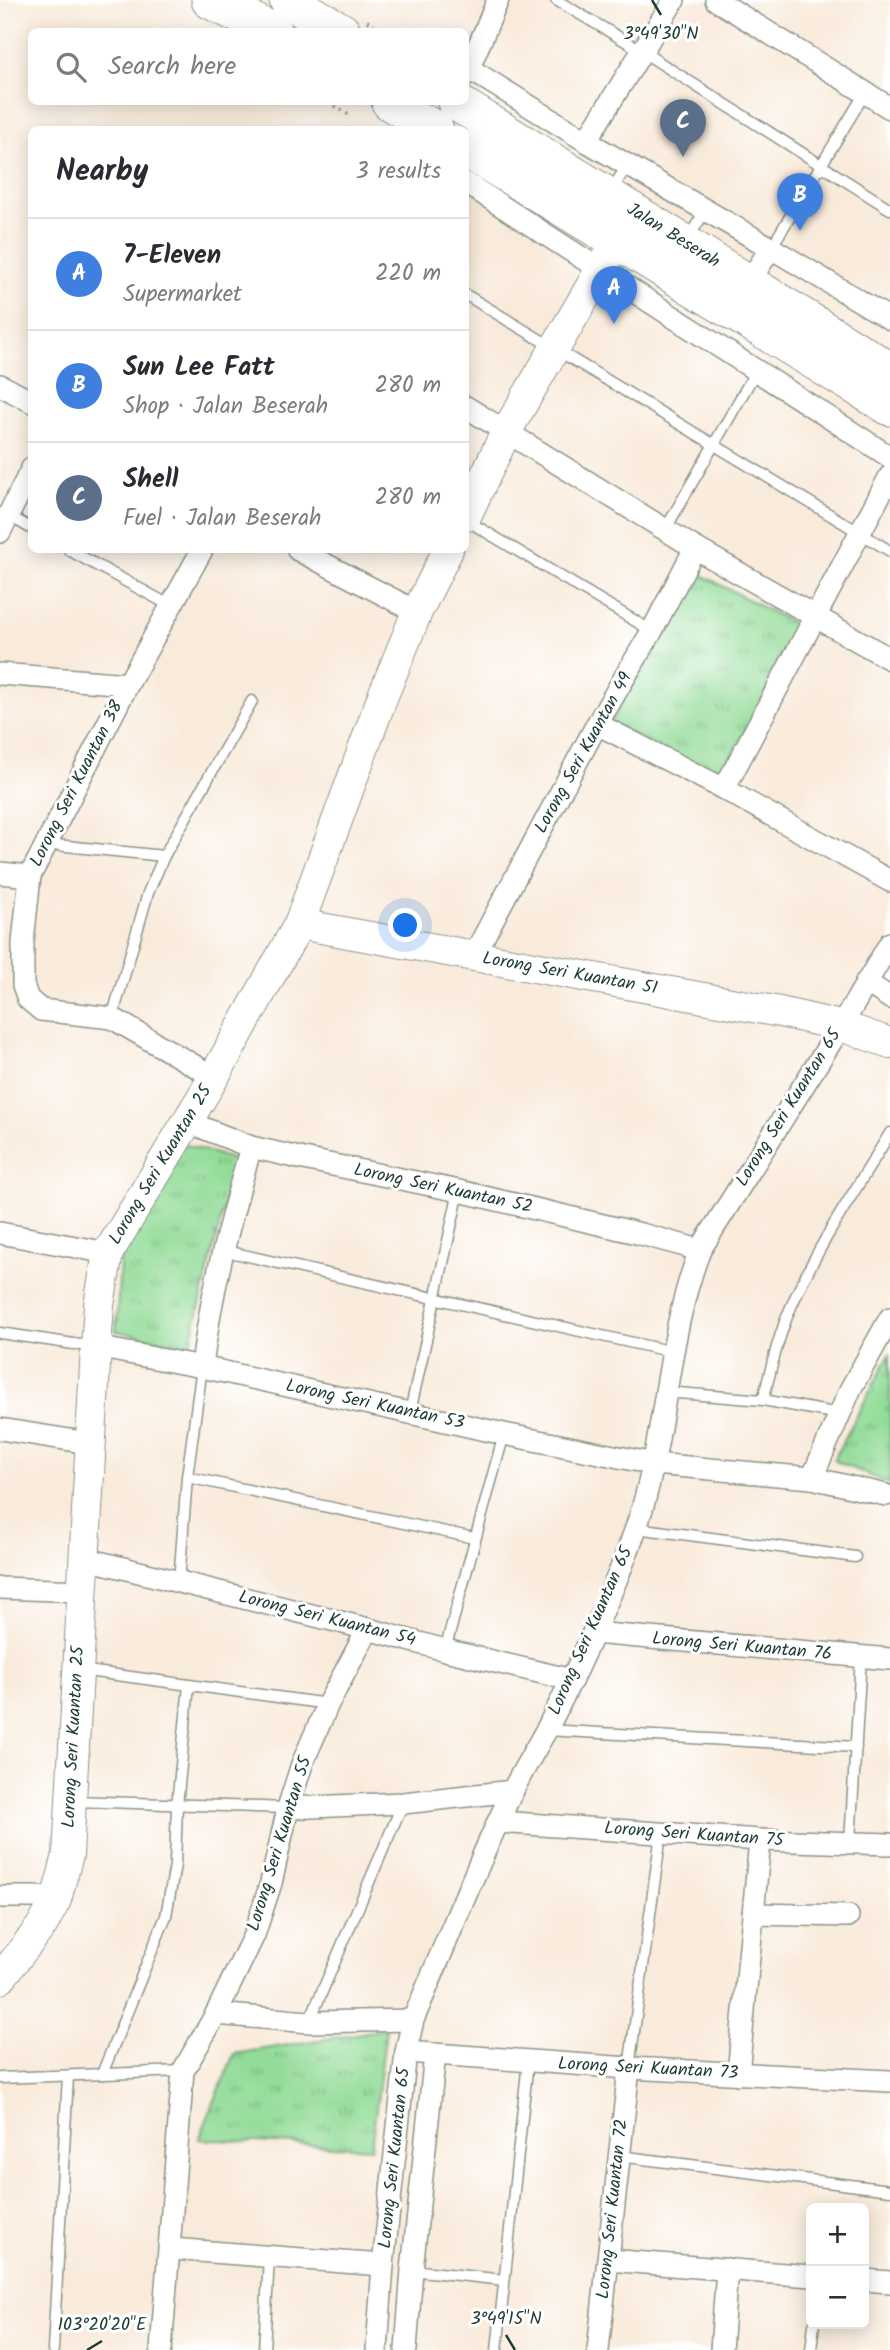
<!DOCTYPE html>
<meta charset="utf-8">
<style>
body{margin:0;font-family:Kalam,sans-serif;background:#f7f7f7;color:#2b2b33}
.controls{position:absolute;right:21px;bottom:21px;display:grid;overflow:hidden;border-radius:10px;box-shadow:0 4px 18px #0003}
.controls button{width:63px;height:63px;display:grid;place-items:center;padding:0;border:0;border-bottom:2px solid #e1e1e2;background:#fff;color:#2b2b33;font:35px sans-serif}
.you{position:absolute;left:406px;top:926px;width:24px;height:24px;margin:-18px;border:5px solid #fff;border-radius:50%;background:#1a73e8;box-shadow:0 0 0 10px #1a73e833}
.badge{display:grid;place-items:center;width:46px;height:46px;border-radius:50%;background:#d1495b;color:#fff;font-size:23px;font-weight:700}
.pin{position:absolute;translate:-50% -58px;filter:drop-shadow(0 2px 4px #0008)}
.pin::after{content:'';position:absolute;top:37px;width:24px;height:21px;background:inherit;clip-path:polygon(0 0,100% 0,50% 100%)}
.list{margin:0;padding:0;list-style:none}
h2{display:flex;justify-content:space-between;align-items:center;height:91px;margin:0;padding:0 28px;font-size:30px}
h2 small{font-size:23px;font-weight:400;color:#7c7c81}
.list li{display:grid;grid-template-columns:46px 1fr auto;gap:21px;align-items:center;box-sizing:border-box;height:112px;padding:0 28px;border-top:2px solid #e1e1e2}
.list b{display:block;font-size:26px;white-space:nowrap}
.list p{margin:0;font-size:23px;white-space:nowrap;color:#7c7c81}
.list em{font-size:23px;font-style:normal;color:#7c7c81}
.icon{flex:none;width:38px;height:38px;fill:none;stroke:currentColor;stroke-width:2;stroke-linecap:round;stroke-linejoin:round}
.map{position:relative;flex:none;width:890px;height:2350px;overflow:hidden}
.search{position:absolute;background:#fff;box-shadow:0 4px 18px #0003;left:28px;top:28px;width:441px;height:77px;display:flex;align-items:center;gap:18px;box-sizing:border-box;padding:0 24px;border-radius:10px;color:#7c7c81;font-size:26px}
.panel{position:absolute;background:#fff;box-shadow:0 4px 18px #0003;left:28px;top:126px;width:441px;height:427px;border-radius:10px}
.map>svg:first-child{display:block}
.park{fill:url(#park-tufts);stroke:#598c66;stroke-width:2}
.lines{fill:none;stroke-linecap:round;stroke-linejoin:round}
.lane-casing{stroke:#8c9488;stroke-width:13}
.street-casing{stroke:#8c9488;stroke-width:24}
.secondary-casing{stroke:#8c9488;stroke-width:32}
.highway-casing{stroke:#8c9488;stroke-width:39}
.path{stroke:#8c9488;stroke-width:3.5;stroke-dasharray:2 5;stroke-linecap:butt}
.lane{stroke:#fff;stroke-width:10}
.street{stroke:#fff;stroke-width:21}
.secondary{stroke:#fff;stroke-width:30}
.highway{stroke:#fff;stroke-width:37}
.ticks{fill:none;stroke:#1f3d34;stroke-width:2.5}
.labels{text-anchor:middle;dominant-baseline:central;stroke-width:6;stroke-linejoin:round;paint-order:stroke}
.street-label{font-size:18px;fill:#1f3d34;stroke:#fff}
.ticks-label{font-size:18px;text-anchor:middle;fill:#1f3d34;stroke:#fff;stroke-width:6;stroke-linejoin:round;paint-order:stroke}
</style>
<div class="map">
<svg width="890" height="2350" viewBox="0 0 890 2350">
<defs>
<pattern id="park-tufts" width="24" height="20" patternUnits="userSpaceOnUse" patternTransform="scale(1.75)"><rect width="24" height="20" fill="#93dc98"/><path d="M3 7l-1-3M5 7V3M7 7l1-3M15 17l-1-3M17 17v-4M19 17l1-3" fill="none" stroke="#77b47d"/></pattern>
</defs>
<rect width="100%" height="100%" fill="#fff"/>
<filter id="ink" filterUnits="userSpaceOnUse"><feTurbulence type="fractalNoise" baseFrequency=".0143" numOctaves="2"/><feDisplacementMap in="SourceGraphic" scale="14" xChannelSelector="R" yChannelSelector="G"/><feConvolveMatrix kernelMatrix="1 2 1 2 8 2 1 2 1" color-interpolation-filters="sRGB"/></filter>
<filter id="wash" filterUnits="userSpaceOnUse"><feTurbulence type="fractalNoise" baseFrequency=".00686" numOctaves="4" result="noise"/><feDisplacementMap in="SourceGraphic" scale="28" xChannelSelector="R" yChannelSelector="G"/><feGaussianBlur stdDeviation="1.57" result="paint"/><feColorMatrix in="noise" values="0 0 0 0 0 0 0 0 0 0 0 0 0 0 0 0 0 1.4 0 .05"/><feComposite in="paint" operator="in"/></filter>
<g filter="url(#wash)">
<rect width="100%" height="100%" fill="#f9ebdb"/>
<g class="park">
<polygon points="698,573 802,628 720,777 610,723"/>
<polygon points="184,1144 235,1160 190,1346 116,1331 121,1245"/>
<polygon points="890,1354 890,1484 833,1460"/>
<polygon points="386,2029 371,2148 199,2139 234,2054"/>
</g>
</g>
<g filter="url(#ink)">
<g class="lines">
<g class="lane-casing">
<g id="lane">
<polyline points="556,0 632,45 890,209"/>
<polyline points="610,193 628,164"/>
<polyline points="687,240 706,210"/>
<polyline points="771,248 865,93"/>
<polyline points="466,295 890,551"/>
<polyline points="6,514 32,529"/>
<polyline points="466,520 652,631"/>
<polyline points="665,530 756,371"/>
<polyline points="69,550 171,606"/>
<polyline points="46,844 164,856"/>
<polyline points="112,1018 148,893 164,856 252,701"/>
<polyline points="221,1250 673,1352"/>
<polyline points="0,1333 94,1347"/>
<polyline points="666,1392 763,1400 839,1414"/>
<path d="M763 1400C771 1369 778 1337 791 1307 817 1246 856 1190 890 1133"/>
<polyline points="410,1412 459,1191"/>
<polyline points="187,1477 474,1538"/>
<polyline points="636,1528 855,1557"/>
<polyline points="179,1582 187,1477 202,1367"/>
<polyline points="445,1650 504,1434"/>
<polyline points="80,1670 328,1704"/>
<polyline points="546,1730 856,1747"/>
<polyline points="74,1801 288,1808"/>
<polyline points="850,1842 861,1657"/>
<polyline points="309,2022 403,1803"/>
<polyline points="629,2068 661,1834"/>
<polyline points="102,2074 166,1916 175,1865 177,1805 189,1685"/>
<polyline points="0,2078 183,2071"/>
<polyline points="619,2156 890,2190"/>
<polyline points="412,2270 504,2280"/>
<polyline points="53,2350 68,2076"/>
<polyline points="264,2350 269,2257"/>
<polyline points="497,2350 528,2061"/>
<polyline points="811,2350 814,2324"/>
</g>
</g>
<g class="street-casing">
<g id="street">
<polyline points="716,0 890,108"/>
<polyline points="468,68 586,141 771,248"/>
<polyline points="466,75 498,0"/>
<polyline points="586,141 674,0"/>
<polyline points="466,183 890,457"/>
<polyline points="748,283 771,248 890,319"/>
<polyline points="0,385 32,402"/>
<polyline points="466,407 695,548 890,659"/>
<polyline points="0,532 32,468"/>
<polyline points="202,550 128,684 30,876 23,942 23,985 28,999 41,1010 112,1018 214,1077"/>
<polyline points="298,550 417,612"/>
<polyline points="0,674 128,684"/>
<polyline points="597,724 724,789 890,881"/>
<polyline points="724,789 890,476"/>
<polyline points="0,873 30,876"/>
<polyline points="473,957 597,724 652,631 695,548"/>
<polyline points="866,982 890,998"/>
<polyline points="188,1122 251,1147 299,1158 459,1191 641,1234 700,1250"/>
<polyline points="0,1233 108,1253"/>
<polyline points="96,1347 202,1367 504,1434 654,1464 812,1478 886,1495"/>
<path d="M202 1367C211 1290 230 1221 251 1147"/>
<polyline points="0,1429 89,1443"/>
<polyline points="812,1478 851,1388 890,1318"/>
<polyline points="83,1558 368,1629 445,1650 572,1680"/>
<polyline points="0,1588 82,1591"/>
<polyline points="593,1633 890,1659"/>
<polyline points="288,1808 403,1803 513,1791"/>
<polyline points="498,1822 760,1840 890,1844"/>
<polyline points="0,1897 36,1897 56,1900"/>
<polyline points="753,1914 848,1916"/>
<polyline points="216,2014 309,2022 413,2020"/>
<polyline points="406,2052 629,2068 890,2081"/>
<polyline points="738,2074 760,1840"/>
<polyline points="171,2249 383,2265"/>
<polyline points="608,2260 811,2276"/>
<polyline points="864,2280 890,2282"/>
<polyline points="161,2350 183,2071 216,2014 254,1935 271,1883 288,1808 302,1764 328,1704 368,1629"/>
<path d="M377 2350 383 2265 406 2052 413 2020C446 1944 476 1866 512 1792 523 1770 536 1748 548 1727 581 1662 612 1597 636 1528 667 1438 665 1340 700 1250L841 1026 890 943"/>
<polyline points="406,2350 412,2270 435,2054"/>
<polyline points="598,2350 629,2068"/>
<polyline points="721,2350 727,2269"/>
</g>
</g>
<g class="secondary-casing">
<g id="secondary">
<polyline points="466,516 506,432 629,221"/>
<polyline points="299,924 780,1012 841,1026 890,1043"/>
<polyline points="0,1979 43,1924 56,1900 68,1855 96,1347 99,1305 108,1253 214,1077 299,924 382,698 417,612 448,550"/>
</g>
</g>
<g class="highway-casing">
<g id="highway">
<polyline points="210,0 274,32"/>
<polyline points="288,0 342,32"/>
<polyline points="390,102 435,130"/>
<polyline points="456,102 890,371"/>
<polyline points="466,149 890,407"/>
</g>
</g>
<g class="path">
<polyline points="367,21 384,32"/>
<polyline points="329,102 352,117"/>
</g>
<use href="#lane" class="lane"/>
<use href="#street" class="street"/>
<use href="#secondary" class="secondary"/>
<use href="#highway" class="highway"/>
</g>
</g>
<path class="ticks" d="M652 0 661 15M506 2335 515 2350M87 2350 102 2341"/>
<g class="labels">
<g class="street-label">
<text transform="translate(673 236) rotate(32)">Jalan Beserah</text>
<text transform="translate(584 753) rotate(-61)">Lorong Seri Kuantan 49</text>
<text transform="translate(77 784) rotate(-63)">Lorong Seri Kuantan 38</text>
<text transform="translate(570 974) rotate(10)">Lorong Seri Kuantan 51</text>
<text transform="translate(789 1108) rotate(-58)">Lorong Seri Kuantan 65</text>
<text transform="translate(161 1165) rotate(-59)">Lorong Seri Kuantan 25</text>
<text transform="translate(443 1189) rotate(12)">Lorong Seri Kuantan 52</text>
<text transform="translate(375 1405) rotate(12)">Lorong Seri Kuantan 53</text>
<text transform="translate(327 1619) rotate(14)">Lorong Seri Kuantan 54</text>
<text transform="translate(591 1631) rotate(-66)">Lorong Seri Kuantan 65</text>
<text transform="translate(742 1647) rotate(5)">Lorong Seri Kuantan 76</text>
<text transform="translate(74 1737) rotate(-87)">Lorong Seri Kuantan 25</text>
<text transform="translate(694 1835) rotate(4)">Lorong Seri Kuantan 75</text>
<text transform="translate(280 1844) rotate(-73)">Lorong Seri Kuantan 55</text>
<text transform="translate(648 2069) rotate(3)">Lorong Seri Kuantan 73</text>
<text transform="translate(395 2158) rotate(-84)">Lorong Seri Kuantan 65</text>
<text transform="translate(613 2209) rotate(-84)">Lorong Seri Kuantan 72</text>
</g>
</g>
<g class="ticks-label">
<text x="661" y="39">3°49'30"N</text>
<text x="506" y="2324">3°49'15"N</text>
<text x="102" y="2330">103°20'20"E</text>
</g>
</svg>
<div class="controls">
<button>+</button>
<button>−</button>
</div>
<div class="you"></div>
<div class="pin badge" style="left:614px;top:324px;background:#3f7fe0">A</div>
<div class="pin badge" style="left:800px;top:231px;background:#3f7fe0">B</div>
<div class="pin badge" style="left:683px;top:157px;background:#5c6f8a">C</div>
<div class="search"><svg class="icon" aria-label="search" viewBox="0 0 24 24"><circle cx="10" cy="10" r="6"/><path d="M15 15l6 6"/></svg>Search here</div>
<section class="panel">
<h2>Nearby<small>3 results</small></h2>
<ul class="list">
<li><span class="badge" style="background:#3f7fe0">A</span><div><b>7-Eleven</b><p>Supermarket</p></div><em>220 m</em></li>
<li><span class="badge" style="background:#3f7fe0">B</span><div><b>Sun Lee Fatt</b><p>Shop · Jalan Beserah</p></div><em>280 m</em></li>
<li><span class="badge" style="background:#5c6f8a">C</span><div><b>Shell</b><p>Fuel · Jalan Beserah</p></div><em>280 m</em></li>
</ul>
</section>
</div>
